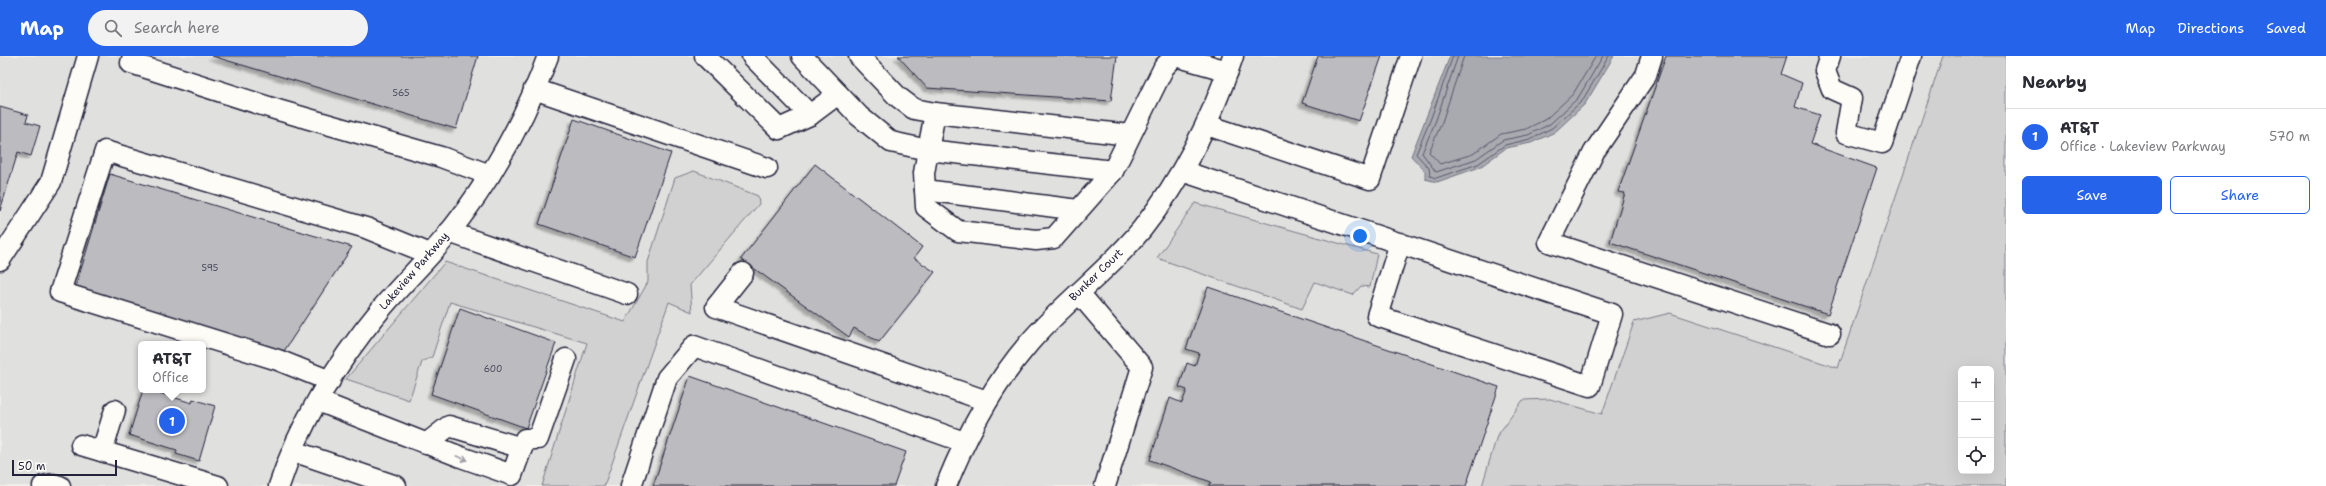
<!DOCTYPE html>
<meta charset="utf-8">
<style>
body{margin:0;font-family:"Shantell Sans",sans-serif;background:#f2f2f3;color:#2b2b33}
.controls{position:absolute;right:12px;bottom:12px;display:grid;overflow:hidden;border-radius:6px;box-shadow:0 4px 16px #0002}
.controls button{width:36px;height:36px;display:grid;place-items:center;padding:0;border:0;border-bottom:1px solid #e1e1e2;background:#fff;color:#2b2b33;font:20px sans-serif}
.scale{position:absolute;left:12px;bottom:10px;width:105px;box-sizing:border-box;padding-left:4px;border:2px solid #22223b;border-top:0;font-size:11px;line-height:14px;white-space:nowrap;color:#22223b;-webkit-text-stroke:3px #fdfcf7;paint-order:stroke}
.you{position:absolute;left:1360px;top:180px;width:14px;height:14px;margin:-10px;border:3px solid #fff;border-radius:50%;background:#1a73e8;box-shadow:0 0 0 6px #1a73e833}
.badge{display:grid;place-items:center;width:26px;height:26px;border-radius:50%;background:#2563eb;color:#fff;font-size:13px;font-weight:700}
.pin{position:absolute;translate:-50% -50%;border:2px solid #fff;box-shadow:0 1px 4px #0006}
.popup{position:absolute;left:138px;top:285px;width:68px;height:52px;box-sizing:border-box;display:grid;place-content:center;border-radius:6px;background:#fff;filter:drop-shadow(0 1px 3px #0005);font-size:13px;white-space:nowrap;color:#7c7c81}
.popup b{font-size:15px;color:#2b2b33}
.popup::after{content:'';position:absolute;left:50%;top:100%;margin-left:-8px;border:8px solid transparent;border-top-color:#fff}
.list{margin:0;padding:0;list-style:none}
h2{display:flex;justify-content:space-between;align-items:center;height:52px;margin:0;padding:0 16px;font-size:17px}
h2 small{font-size:13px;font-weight:400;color:#7c7c81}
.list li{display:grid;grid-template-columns:26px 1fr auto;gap:12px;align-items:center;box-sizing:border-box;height:56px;padding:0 16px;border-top:1px solid #e1e1e2}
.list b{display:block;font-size:15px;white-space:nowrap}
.list p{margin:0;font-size:13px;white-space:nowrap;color:#7c7c81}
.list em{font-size:13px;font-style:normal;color:#7c7c81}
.actions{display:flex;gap:8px;padding:12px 16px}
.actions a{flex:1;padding:9px 0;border:1px solid #2563eb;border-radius:6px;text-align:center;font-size:14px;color:#2563eb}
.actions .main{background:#2563eb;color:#fff}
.icon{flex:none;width:22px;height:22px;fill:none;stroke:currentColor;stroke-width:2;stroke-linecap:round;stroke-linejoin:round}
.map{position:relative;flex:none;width:2006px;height:430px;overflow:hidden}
header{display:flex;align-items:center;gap:24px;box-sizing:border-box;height:56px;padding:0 20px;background:#2563eb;color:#fff}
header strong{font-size:19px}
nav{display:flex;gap:22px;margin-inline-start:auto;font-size:14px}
.search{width:280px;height:36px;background:#f2f2f3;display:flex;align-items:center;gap:10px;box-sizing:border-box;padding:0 14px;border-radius:22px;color:#7c7c81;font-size:15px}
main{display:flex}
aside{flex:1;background:#fff}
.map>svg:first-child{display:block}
.built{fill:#e0e0df;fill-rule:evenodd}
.green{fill:#d2d1d1;stroke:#7a7a86;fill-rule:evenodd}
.water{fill:#a9a9b0;stroke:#737381}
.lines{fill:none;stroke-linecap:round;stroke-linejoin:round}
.shore{stroke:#58586a;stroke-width:1}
.building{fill:#bcbcc0;stroke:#22223b;filter:url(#shadow)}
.minor-casing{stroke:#22223b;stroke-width:23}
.minor{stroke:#fdfcf7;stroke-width:20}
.oneway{stroke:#9a9aa2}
.labels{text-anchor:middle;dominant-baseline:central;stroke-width:4;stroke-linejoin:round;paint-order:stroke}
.number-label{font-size:9px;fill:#48485c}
.street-label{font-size:11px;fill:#22223b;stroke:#fdfcf7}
</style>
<header>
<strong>Map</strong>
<div class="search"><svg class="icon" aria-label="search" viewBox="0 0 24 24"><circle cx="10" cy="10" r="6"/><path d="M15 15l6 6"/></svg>Search here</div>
<nav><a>Map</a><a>Directions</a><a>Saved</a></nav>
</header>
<main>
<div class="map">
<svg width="2006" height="430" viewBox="0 0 2006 430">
<defs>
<filter id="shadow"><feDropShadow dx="-3.5" dy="3.5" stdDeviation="1" flood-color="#0004"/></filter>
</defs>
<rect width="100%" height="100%" fill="#f0efec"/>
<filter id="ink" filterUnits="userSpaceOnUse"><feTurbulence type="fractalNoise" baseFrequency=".025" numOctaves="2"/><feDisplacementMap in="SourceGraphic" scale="8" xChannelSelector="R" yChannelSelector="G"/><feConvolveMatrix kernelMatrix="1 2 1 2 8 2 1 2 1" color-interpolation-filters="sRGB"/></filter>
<g filter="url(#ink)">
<path class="built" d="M0 0H2006V430H0ZM141 288H203V334H141ZM1961 313H1991V415H1961Z"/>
<g class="green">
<path d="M1943 0H2006V430H1482L1497 380 1523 344 1550 343 1602 358 1634 266 1670 257 1838 312ZM1961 313H1991V415H1961Z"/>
<polygon points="694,115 758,140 759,148 690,229 692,256 669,246 604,430 542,430 587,287 450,246 432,301 422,306 409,344 346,323 445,206 625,266 648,226 648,206 675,122"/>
<polygon points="1195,147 1377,198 1370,231 1361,230 1353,239 1315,226 1302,253 1157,202"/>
</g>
<polygon class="water" points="1450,0 1614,0 1585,48 1555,76 1531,87 1506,92 1480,111 1437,126 1425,123 1425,115 1411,100"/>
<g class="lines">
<g class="shore">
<polyline points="1453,0 1431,62 1416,98 1429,112 1430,120 1436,122 1478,108 1505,89 1530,83 1552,72 1582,45 1609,0"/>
<polyline points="1458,0 1436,64 1422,97 1436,116 1476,103 1503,84 1528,79 1550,68 1578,42 1603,0"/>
<polyline points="1464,0 1442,66 1429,96 1440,108 1473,98 1501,78 1526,73 1546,63 1573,38 1596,0"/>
</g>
</g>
<g class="building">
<polygon points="212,0 478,0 456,73"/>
<polygon points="898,0 1117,0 1111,45 927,32"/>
<polygon points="1318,0 1382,0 1359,65 1302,47"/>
<polygon points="1666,0 1787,0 1781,18 1802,27 1795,51 1820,59 1810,88 1877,112 1828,258 1610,186 1625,137 1618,136"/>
<polygon points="0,51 28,59 26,66 40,70 31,100 18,96 0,155"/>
<polygon points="574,63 671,97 635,201 539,168"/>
<polygon points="815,108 922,191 914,202 935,216 879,286 854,272 849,281 741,203"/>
<polygon points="110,118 352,191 284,295 75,233"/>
<polygon points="1208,231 1499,331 1466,430 1209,430 1211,426 1150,404 1170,342 1182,347 1187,334 1179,331 1187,307 1195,310 1199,297 1186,293"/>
<polygon points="460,252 556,287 526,372 431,338"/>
<polygon points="690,320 906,396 894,430 653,430"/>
<polygon points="143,334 150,334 192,347 193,343 215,350 199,405 176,398 177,394 129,379"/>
</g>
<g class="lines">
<g class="minor-casing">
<g id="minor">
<polyline points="133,0 131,7 278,54 441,101 490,119"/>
<polyline points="705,0 779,73 810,59 838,38"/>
<polyline points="752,0 810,59"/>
<polyline points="802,0 859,60 891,86 928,94 924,117 926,151 958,175 1036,184 1054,182 1113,115 1164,11 1175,0 1228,15"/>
<polyline points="859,0 898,41 914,53 935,57"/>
<polyline points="1652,0 1646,19 1594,96 1549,186 1830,278"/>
<polyline points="1830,0 1825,15 1832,33 1852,42 1846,77 1882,87 1911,0"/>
<polyline points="534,33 767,112"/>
<polyline points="1207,69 1370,123 1411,0"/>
<polyline points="1113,115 928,94 935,57 1130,79"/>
<polyline points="1182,115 1612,258 1590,330 1377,260 1400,187"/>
<polyline points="925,134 1078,154"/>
<polyline points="449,176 627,238"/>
<polyline points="0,204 51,126 88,0"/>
<polyline points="743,217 716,251 987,345"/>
<polyline points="1079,237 1142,311 1105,430"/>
<polyline points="330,325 278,304 60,236 105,95 366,172 430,198"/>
<polyline points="318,345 461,401 512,419 525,383 538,383 566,303"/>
<polyline points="426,388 449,370 522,392"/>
<polyline points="81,389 218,430"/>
<polyline points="102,395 115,354"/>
<polyline points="293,395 396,430"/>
<polyline points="43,430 53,428 60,430"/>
<path d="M279 430C300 366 338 305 381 253 401 229 424 207 444 183 488 129 524 66 548 0"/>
<polyline points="631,430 667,322 694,290 964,386"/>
<path d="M946 430C967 378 992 330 1029 287 1064 246 1108 215 1142 173 1183 121 1212 63 1233 0"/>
</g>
</g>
<use href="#minor" class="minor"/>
</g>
<defs><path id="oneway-shaft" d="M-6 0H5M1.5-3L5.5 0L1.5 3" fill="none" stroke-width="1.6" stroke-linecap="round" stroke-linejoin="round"/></defs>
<use class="oneway" href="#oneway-shaft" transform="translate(462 402) rotate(20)"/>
</g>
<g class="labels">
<g class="number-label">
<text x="401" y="37">565</text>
<text x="210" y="212">595</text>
<text x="493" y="313">600</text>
</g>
<g class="street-label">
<text transform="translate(414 215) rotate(-49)">Lakeview Parkway</text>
<text transform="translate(1096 219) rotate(-44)">Bunker Court</text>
</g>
</g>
</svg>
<div class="controls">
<button>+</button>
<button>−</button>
<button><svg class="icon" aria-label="locate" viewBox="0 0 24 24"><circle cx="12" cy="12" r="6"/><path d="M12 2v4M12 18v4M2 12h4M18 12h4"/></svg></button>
</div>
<div class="scale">50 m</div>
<div class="you"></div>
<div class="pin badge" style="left:172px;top:365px">1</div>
<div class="popup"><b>AT&amp;T</b>Office</div>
</div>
<aside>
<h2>Nearby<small></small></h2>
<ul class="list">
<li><span class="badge">1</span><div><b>AT&amp;T</b><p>Office · Lakeview Parkway</p></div><em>570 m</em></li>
</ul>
<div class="actions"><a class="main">Save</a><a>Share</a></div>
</aside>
</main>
